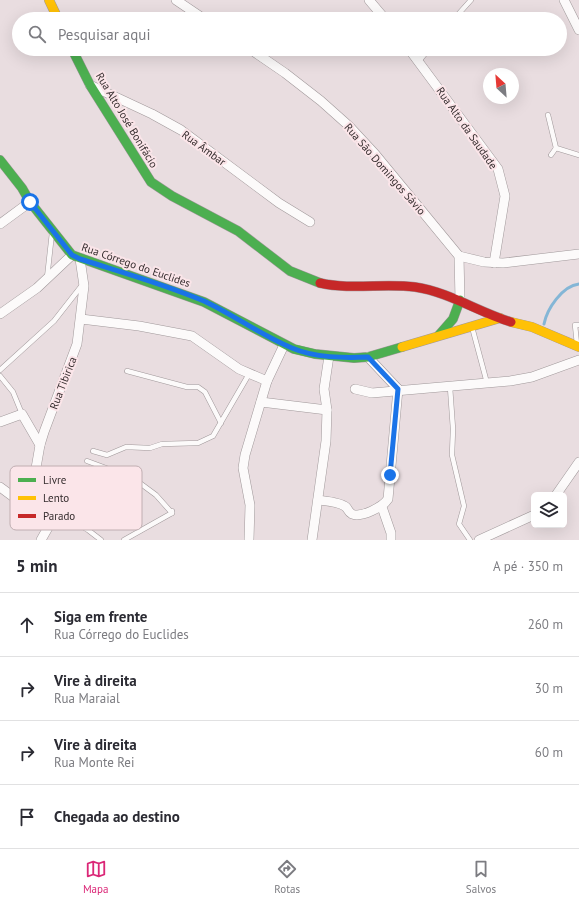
<!DOCTYPE html>
<html lang="pt">
<meta charset="utf-8">
<style>
body{margin:0;font-family:"PT Sans",sans-serif;background:#f7f7f7;color:#2b2b33}
.controls{position:absolute;right:12px;bottom:12px;display:grid;overflow:hidden;border-radius:6px;box-shadow:0 4px 16px #0002}
.controls button{width:36px;height:36px;display:grid;place-items:center;padding:0;border:0;border-bottom:1px solid #e1e1e2;background:#fff;color:#2b2b33;font:20px sans-serif}
.compass{position:absolute;left:483px;top:68px;width:36px;height:36px;border-radius:50%;background:#fff;box-shadow:0 4px 16px #0002;rotate:334deg}
.stop{position:absolute;width:12px;height:12px;margin:-9px;border:3px solid #1a73e8;border-radius:50%;background:#fff}
.stop.end{background:#1a73e8;border-color:#fff;box-shadow:0 1px 4px #0008}
.list{margin:0;padding:0;list-style:none}
h2{display:flex;justify-content:space-between;align-items:center;height:52px;margin:0;padding:0 16px;font-size:17px}
h2 small{font-size:13px;font-weight:400;color:#7c7c81}
.list li{display:grid;grid-template-columns:26px 1fr auto;gap:12px;align-items:center;box-sizing:border-box;height:64px;padding:0 16px;border-top:1px solid #e1e1e2}
.list b{display:block;font-size:15px;white-space:nowrap}
.list p{margin:0;font-size:13px;white-space:nowrap;color:#7c7c81}
.list em{font-size:13px;font-style:normal;color:#7c7c81}
.icon{flex:none;width:22px;height:22px;fill:none;stroke:currentColor;stroke-width:2;stroke-linecap:round;stroke-linejoin:round}
.map{position:relative;flex:none;width:579px;height:540px;overflow:hidden}
.search{position:absolute;background:#fff;box-shadow:0 4px 16px #0002;left:12px;right:12px;top:12px;height:44px;display:flex;align-items:center;gap:10px;box-sizing:border-box;padding:0 14px;border-radius:22px;color:#7c7c81;font-size:15px}
.sheet{height:308px;background:#fff}
nav{display:flex;justify-content:space-around;align-items:center;box-sizing:border-box;height:56px;border-top:1px solid #e1e1e2;background:#fff;font-size:11px;color:#7c7c81}
nav a{display:grid;justify-items:center;gap:2px}
nav .on{color:#db2777}
.map>svg:first-child{display:block}
.lines{fill:none;stroke-linecap:round;stroke-linejoin:round}
.stream{stroke:#84b6d6;stroke-width:3}
.lane-casing{stroke:#a0989a;stroke-width:5.5}
.street-casing{stroke:#a0989a;stroke-width:10}
.fast-casing{stroke:#a0989a;stroke-width:10}
.slow-casing{stroke:#a0989a;stroke-width:10}
.jam-casing{stroke:#a0989a;stroke-width:10}
.lane{stroke:#fcfafa;stroke-width:4.5}
.street{stroke:#fcfafa;stroke-width:9}
.fast{stroke:#4caf50;stroke-width:9}
.slow{stroke:#ffc107;stroke-width:9}
.jam{stroke:#c62828;stroke-width:9}
.route{stroke:#1a73e8;stroke-width:5}
.labels{text-anchor:middle;dominant-baseline:central;stroke-width:4;stroke-linejoin:round;paint-order:stroke}
.street-label{font-size:11px;fill:#352d2e;stroke:#fbe5e9}
.key{fill:#fbe5e9;stroke:#c0aeb1;stroke-width:1}
.key-label{font-size:11px;fill:#352d2e}
</style>
<div class="map">
<svg width="579" height="540" viewBox="0 0 579 540">
<rect width="100%" height="100%" fill="#e9dde0"/>
<g class="lines">
<path class="stream" d="M544 324C547 309 562 286 579 284"/>
<g class="lane-casing">
<g id="lane">
<polyline points="454,19 471,0"/>
<polyline points="419,61 429,49"/>
<polyline points="548,115 556,148 579,155"/>
<polyline points="551,155 556,148"/>
<polyline points="47,278 52,233"/>
<polyline points="472,327 487,383"/>
<polyline points="577,344 575,325 579,325"/>
<polyline points="0,370 54,321 83,284"/>
<polyline points="127,371 187,387 198,387 205,392 221,423"/>
<polyline points="0,376 13,392 22,414"/>
<polyline points="450,387 453,429 452,455 464,506 459,524 470,540"/>
<polyline points="93,451 107,455 126,447 150,448 162,444 198,443 213,436 249,374"/>
<polyline points="87,461 133,478 156,495 172,513"/>
<polyline points="58,512 88,530 101,540"/>
<polyline points="124,540 172,513 172,511"/>
</g>
</g>
<g class="street-casing">
<g id="street">
<polyline points="176,0 204,19"/>
<polyline points="369,0 385,19"/>
<polyline points="564,0 579,30"/>
<polyline points="250,49 285,73 321,101 349,126 375,154 459,256 460,300"/>
<polyline points="409,49 498,169 505,196 494,263"/>
<polyline points="90,85 152,114 181,130 279,203 310,222"/>
<polyline points="0,224 30,202"/>
<polyline points="459,256 484,262 503,263 579,254"/>
<polyline points="0,314 37,288 72,255"/>
<polyline points="81,319 139,326 192,336 239,369 267,381"/>
<polyline points="368,357 398,389"/>
<polyline points="355,389 372,393 510,381 532,377 579,360"/>
<polyline points="261,402 327,410"/>
<polyline points="0,422 22,414 40,445"/>
<polyline points="0,487 50,524 41,540"/>
<polyline points="556,495 579,462"/>
<path d="M318 500C326 501 340 502 346 507 348 509 348 512 352 514 361 518 383 507 388 499L398 389"/>
<polyline points="22,503 36,468 40,445 44,432 77,344 84,286 80,259"/>
<polyline points="382,507 391,533 391,540"/>
<polyline points="249,540 250,505 243,468 245,455 267,381 284,345"/>
<polyline points="312,540 326,441 327,410 324,389 329,356"/>
<polyline points="479,540 534,515"/>
</g>
</g>
<g class="fast-casing">
<g id="fast">
<polyline points="72,49 90,85 151,182 172,196 238,231 290,271 320,283"/>
<polyline points="0,160 22,188 30,202 72,255 204,302 294,349 315,354 354,358 368,357 402,347"/>
<polyline points="439,335 453,319 460,300"/>
</g>
</g>
<g class="slow-casing">
<g id="slow">
<polyline points="49,0 58,19"/>
<polyline points="511,322 532,327 579,347"/>
<polyline points="402,347 500,318"/>
</g>
</g>
<g class="jam-casing">
<path id="jam" d="M320 283C351 290 384 283 415 287 449 292 478 312 511 322"/>
</g>
<use href="#lane" class="lane"/>
<use href="#street" class="street"/>
<use href="#fast" class="fast"/>
<use href="#slow" class="slow"/>
<use href="#jam" class="jam"/>
</g>
<g class="lines">
<path class="route" d="M30 202 72 255 80 259C121 272 164 284 204 301 234 315 262 336 292 348 315 358 344 358 368 357L398 389 390 475"/>
</g>
<g class="labels">
<g class="street-label">
<text transform="translate(127 120) rotate(59)">Rua Alto José Bonifácio</text>
<text transform="translate(467 128) rotate(55)">Rua Alto da Saudade</text>
<text transform="translate(204 148) rotate(36)">Rua Âmbar</text>
<text transform="translate(385 169) rotate(49)">Rua São Domingos Sávio</text>
<text transform="translate(136 265) rotate(19)">Rua Córrego do Euclides</text>
<text transform="translate(63 383) rotate(-69)">Rua Tibirica</text>
</g>
</g>
<rect x="10" y="466" width="132" height="64" rx="6" class="key"/>
<rect x="18" y="478" width="18" height="4" fill="#4caf50"/>
<rect x="18" y="496" width="18" height="4" fill="#ffc107"/>
<rect x="18" y="514" width="18" height="4" fill="#c62828"/>
<g class="key-label">
<text x="43" y="484">Livre</text>
<text x="43" y="502">Lento</text>
<text x="43" y="520">Parado</text>
</g>
</svg>
<div class="controls">
<button><svg class="icon" aria-label="layers" viewBox="0 0 24 24"><path d="M12 4l9 5-9 5-9-5zM3 14l9 5 9-5"/></svg></button>
</div>
<svg class="compass" viewBox="-18 -18 36 36"><path d="M0-13l5 13h-10z" fill="#e53935"/><path d="M0 13l5-13h-10z" fill="#7c7c81"/></svg>
<div class="stop" style="left:30px;top:202px"></div>
<div class="stop end" style="left:390px;top:475px"></div>
<div class="search"><svg class="icon" aria-label="search" viewBox="0 0 24 24"><circle cx="10" cy="10" r="6"/><path d="M15 15l6 6"/></svg>Pesquisar aqui</div>
</div>
<section class="sheet">
<h2>5 min<small>A pé · 350 m</small></h2>
<ul class="list">
<li><svg class="icon" aria-label="ahead" viewBox="0 0 24 24"><path d="M12 20V5M6 11l6-6 6 6"/></svg><div><b>Siga em frente</b><p>Rua Córrego do Euclides</p></div><em>260 m</em></li>
<li><svg class="icon" aria-label="right" viewBox="0 0 24 24"><path d="M7 20v-9h11M14 6l5 5-5 5"/></svg><div><b>Vire à direita</b><p>Rua Maraial</p></div><em>30 m</em></li>
<li><svg class="icon" aria-label="right" viewBox="0 0 24 24"><path d="M7 20v-9h11M14 6l5 5-5 5"/></svg><div><b>Vire à direita</b><p>Rua Monte Rei</p></div><em>60 m</em></li>
<li><svg class="icon" aria-label="arrive" viewBox="0 0 24 24"><path d="M6 21V4h12l-3 4 3 4H6"/></svg><div><b>Chegada ao destino</b></div></li>
</ul>
</section>
<nav>
<a class="on"><svg class="icon" aria-label="map" viewBox="0 0 24 24"><path d="M3 6l6-2 6 2 6-2v14l-6 2-6-2-6 2zM9 4v14M15 6v14"/></svg>Mapa</a>
<a><svg class="icon" aria-label="directions" viewBox="0 0 24 24"><path d="M12 3l9 9-9 9-9-9zM9 14v-3h6M13 9l2 2-2 2"/></svg>Rotas</a>
<a><svg class="icon" aria-label="saved" viewBox="0 0 24 24"><path d="M7 4h10v16l-5-4-5 4z"/></svg>Salvos</a>
</nav>
